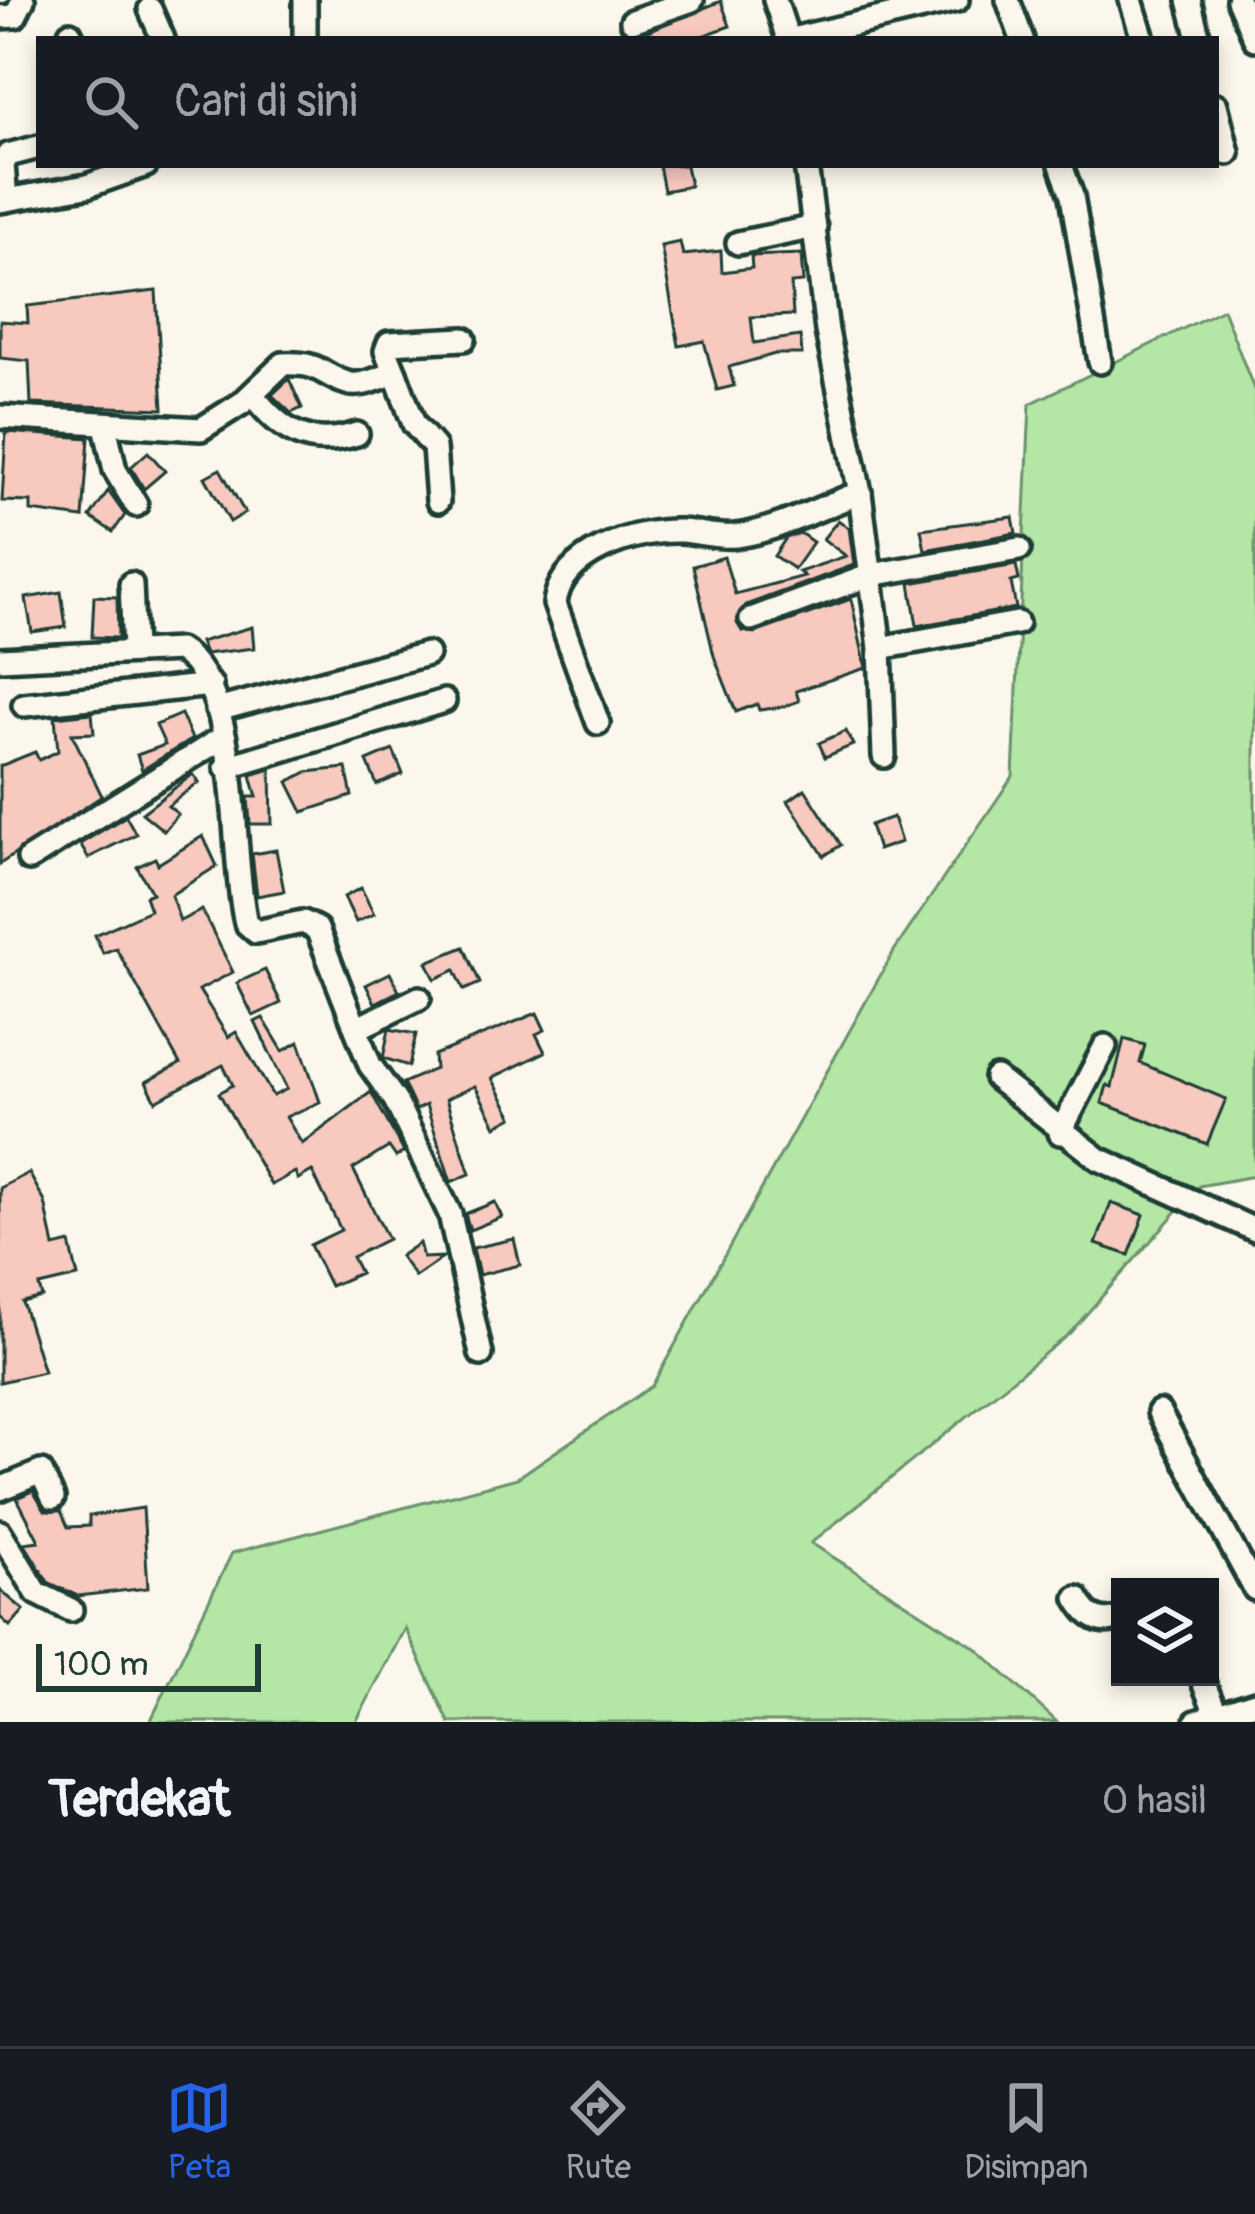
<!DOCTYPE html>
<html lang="id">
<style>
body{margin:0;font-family:Pangolin,sans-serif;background:#20242c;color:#f1f3f6}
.controls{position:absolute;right:36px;bottom:36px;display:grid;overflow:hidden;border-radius:0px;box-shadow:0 6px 18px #0003}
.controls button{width:108px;height:108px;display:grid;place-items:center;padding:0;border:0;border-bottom:3px solid #363941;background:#171b24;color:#f1f3f6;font:60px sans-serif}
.scale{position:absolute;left:36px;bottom:30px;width:225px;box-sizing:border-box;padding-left:12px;border:6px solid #1f3d34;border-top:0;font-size:33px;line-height:42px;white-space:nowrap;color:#1f3d34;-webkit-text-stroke:9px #fbf7ec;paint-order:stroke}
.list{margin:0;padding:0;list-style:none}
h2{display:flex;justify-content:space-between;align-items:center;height:156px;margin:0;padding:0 48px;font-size:51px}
h2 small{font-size:39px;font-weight:400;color:#9ea1a6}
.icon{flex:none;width:66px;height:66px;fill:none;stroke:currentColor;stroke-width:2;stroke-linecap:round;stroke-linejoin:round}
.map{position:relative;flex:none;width:1255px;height:1722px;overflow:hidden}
.search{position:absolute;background:#171b24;box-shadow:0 6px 18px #0003;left:36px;right:36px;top:36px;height:132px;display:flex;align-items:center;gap:30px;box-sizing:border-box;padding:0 42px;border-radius:0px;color:#9ea1a6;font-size:45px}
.sheet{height:324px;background:#171b24}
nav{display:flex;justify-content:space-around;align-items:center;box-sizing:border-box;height:168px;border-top:3px solid #363941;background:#171b24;font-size:33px;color:#9ea1a6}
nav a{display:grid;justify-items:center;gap:6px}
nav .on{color:#2563eb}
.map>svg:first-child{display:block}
.green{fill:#b4e6a6;stroke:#6a926d;stroke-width:3}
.building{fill:#f8c9bf;stroke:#1f3d34;stroke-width:3}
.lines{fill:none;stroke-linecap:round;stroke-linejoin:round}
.minor-casing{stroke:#1f3d34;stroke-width:30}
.minor{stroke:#fbf7ec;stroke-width:21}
</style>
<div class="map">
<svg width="1255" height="1722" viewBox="0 0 1255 1722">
<rect width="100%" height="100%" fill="#fbf7ec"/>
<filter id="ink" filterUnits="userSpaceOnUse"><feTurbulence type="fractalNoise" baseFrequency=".00833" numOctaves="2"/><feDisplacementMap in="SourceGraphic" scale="24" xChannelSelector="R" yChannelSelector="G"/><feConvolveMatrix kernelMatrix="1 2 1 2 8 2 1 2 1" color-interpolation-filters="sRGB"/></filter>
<g filter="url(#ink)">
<polygon class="green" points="1223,309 1255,392 1255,1176 1199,1186 1070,1333 811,1543 976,1648 1057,1722 449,1722 405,1628 356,1722 150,1722 232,1553 517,1478 652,1386 894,951 1013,776 1030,404"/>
<g class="building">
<polygon points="721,1 730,26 694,39 639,39 638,35"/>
<polygon points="659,165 686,165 690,186 664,191"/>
<polygon points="680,242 683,255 721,251 722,272 752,268 751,256 801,254 803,282 791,283 793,315 751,317 754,343 800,336 802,354 775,354 729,367 734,386 717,390 704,341 679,346 661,246"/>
<polygon points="156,291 163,409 31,404 29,361 0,358 0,321 28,323 27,306"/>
<polygon points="289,379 302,408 291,413 272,395"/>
<polygon points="6,432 89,438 83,518 31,511 31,502 2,501"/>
<polygon points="148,452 165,471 144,489 131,467"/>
<polygon points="220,469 245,513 230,522 205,477"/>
<polygon points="108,491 125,515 113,532 90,517"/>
<polygon points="1013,517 1016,533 925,550 921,529"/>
<polygon points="838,520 849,528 854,565 746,605 737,623 742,631 755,633 851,599 866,668 796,691 799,701 782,707 759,710 757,704 736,712 714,656 693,566 724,557 735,594 804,576 799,572 846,556 823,539"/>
<polygon points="800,533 813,542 794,569 774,556 786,538"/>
<polygon points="1016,565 1019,580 1011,582 1016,608 917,626 910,583"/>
<polygon points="61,592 66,627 32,632 26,598"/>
<polygon points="94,596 117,597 118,638 92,637"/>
<polygon points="252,627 254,648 205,654 200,642"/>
<polygon points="92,713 94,733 72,734 102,796 0,864 0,766 35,752 39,760 58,751 55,717"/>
<polygon points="181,714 192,739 142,770 137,755 165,745 156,725"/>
<polygon points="846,731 853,745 825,757 819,743"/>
<polygon points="393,750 403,774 377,785 367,761"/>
<polygon points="346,768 352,796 303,812 288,782 307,772"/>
<polygon points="271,769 272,824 250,824 248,797 257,797 251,775"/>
<polygon points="193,774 199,782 168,806 178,814 164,831 142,813"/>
<polygon points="805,789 841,845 824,856 788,801"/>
<polygon points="126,816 136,834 88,858 80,844"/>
<polygon points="893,817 901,842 878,850 870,825"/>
<polygon points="203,836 217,866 171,895 180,921 202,910 233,972 199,990 228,1037 236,1032 273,1096 287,1089 255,1022 263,1018 283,1051 299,1042 320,1102 286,1117 302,1144 371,1092 404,1152 396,1157 389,1147 353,1169 388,1239 352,1257 360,1273 330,1286 310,1245 341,1230 312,1171 298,1179 295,1172 271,1185 219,1093 233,1085 223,1065 156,1101 146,1082 180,1064 116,948 103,953 95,935 150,910 145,896 152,893 137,867 155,858 158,864"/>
<polygon points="276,850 284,891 257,896 252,854"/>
<polygon points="361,888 374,914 356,922 344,897"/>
<polygon points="464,947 480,983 464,990 455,970 435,979 427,962"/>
<polygon points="265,970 281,1003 253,1016 237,983"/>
<polygon points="390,973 399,991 375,1003 366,985"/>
<polygon points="537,1013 545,1030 536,1034 545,1052 492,1078 513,1117 496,1126 475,1086 446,1099 470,1174 451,1182 426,1105 416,1110 403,1083 435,1069 434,1055"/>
<polygon points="389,1029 416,1034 409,1066 383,1058"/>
<polygon points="1124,1039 1145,1045 1140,1063 1226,1099 1207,1144 1102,1103 1107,1085 1112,1087"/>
<polygon points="29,1173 45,1202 54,1247 70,1243 78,1277 39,1286 42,1297 22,1302 44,1372 0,1382 0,1188"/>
<polygon points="495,1202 502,1217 470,1230 465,1214"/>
<polygon points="1111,1203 1144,1215 1129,1255 1096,1244"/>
<polygon points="514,1239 520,1265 479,1275 473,1248"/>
<polygon points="419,1243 423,1258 444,1257 415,1277 400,1256"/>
<polygon points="33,1491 45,1511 61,1511 68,1527 89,1526 89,1516 143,1508 148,1588 78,1596 48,1582 24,1543 39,1541 17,1498"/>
<polygon points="0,1590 24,1610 10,1626 0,1617"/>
</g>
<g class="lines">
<g class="minor-casing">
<g id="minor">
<polyline points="305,0 305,39"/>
<polyline points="775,0 788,39"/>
<polyline points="1008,0 1022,39"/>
<polyline points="1131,0 1143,39"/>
<polyline points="1189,0 1199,39"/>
<polyline points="1238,0 1255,39"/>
<polyline points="150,9 163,39"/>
<polyline points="0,17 15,16 23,0"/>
<polyline points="632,21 692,0"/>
<polyline points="70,33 73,39"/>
<polyline points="792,39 957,0"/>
<polyline points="1216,105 1228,153"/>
<polyline points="806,165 827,331 860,493 880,648 884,756"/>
<polyline points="1061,165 1072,196 1100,362"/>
<polyline points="6,200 3,165 8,155 39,147"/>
<polyline points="0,201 87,186 146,165"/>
<polyline points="738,243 815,227"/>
<polyline points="395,373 414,424 434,447 438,501"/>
<path d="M252 394C281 432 309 449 357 434"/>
<path d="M0 417 201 429 242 403 283 364C322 362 318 374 347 383 361 388 381 377 395 373L386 351 389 343 464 339"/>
<polyline points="105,425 115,470 136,505"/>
<polyline points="131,584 134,650"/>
<polyline points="751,619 871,575 1019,549"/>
<polyline points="880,648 1017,623"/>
<path d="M0 659 179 650C244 688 229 854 246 923L256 932 303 922 317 929 370 1065 395 1100 450 1214 481 1354"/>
<polyline points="24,705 211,685"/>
<polyline points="217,710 427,654"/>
<path d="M598 723 555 604C560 553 636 529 681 531 698 532 719 538 736 536 777 531 822 506 860 493"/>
<polyline points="226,767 444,701"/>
<polyline points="29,859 222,738"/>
<polyline points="356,1029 419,998"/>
<polyline points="996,1078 1099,1159 1255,1230"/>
<polyline points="1060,1133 1105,1046"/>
<polyline points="1159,1412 1255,1589"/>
<polyline points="0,1489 41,1472 53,1498"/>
<polyline points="0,1532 37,1593 71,1610"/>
<path d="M1077 1598C1087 1616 1099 1626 1120 1618"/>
<polyline points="1201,1677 1216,1713"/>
<polyline points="1196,1722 1255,1703"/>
</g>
</g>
<use href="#minor" class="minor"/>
</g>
</g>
</svg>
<div class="controls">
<button><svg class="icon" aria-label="layers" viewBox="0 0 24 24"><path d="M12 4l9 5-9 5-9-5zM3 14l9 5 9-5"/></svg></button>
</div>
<div class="scale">100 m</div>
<div class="search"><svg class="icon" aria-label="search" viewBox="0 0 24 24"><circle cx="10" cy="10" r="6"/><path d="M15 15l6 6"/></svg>Cari di sini</div>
</div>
<section class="sheet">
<h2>Terdekat<small>0 hasil</small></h2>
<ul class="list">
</ul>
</section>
<nav>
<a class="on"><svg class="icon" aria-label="map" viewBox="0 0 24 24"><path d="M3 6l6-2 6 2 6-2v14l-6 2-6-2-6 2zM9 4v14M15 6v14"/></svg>Peta</a>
<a><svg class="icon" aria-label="directions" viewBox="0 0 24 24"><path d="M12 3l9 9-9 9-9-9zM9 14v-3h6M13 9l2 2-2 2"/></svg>Rute</a>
<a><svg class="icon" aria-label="saved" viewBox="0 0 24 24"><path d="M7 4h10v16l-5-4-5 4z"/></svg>Disimpan</a>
</nav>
